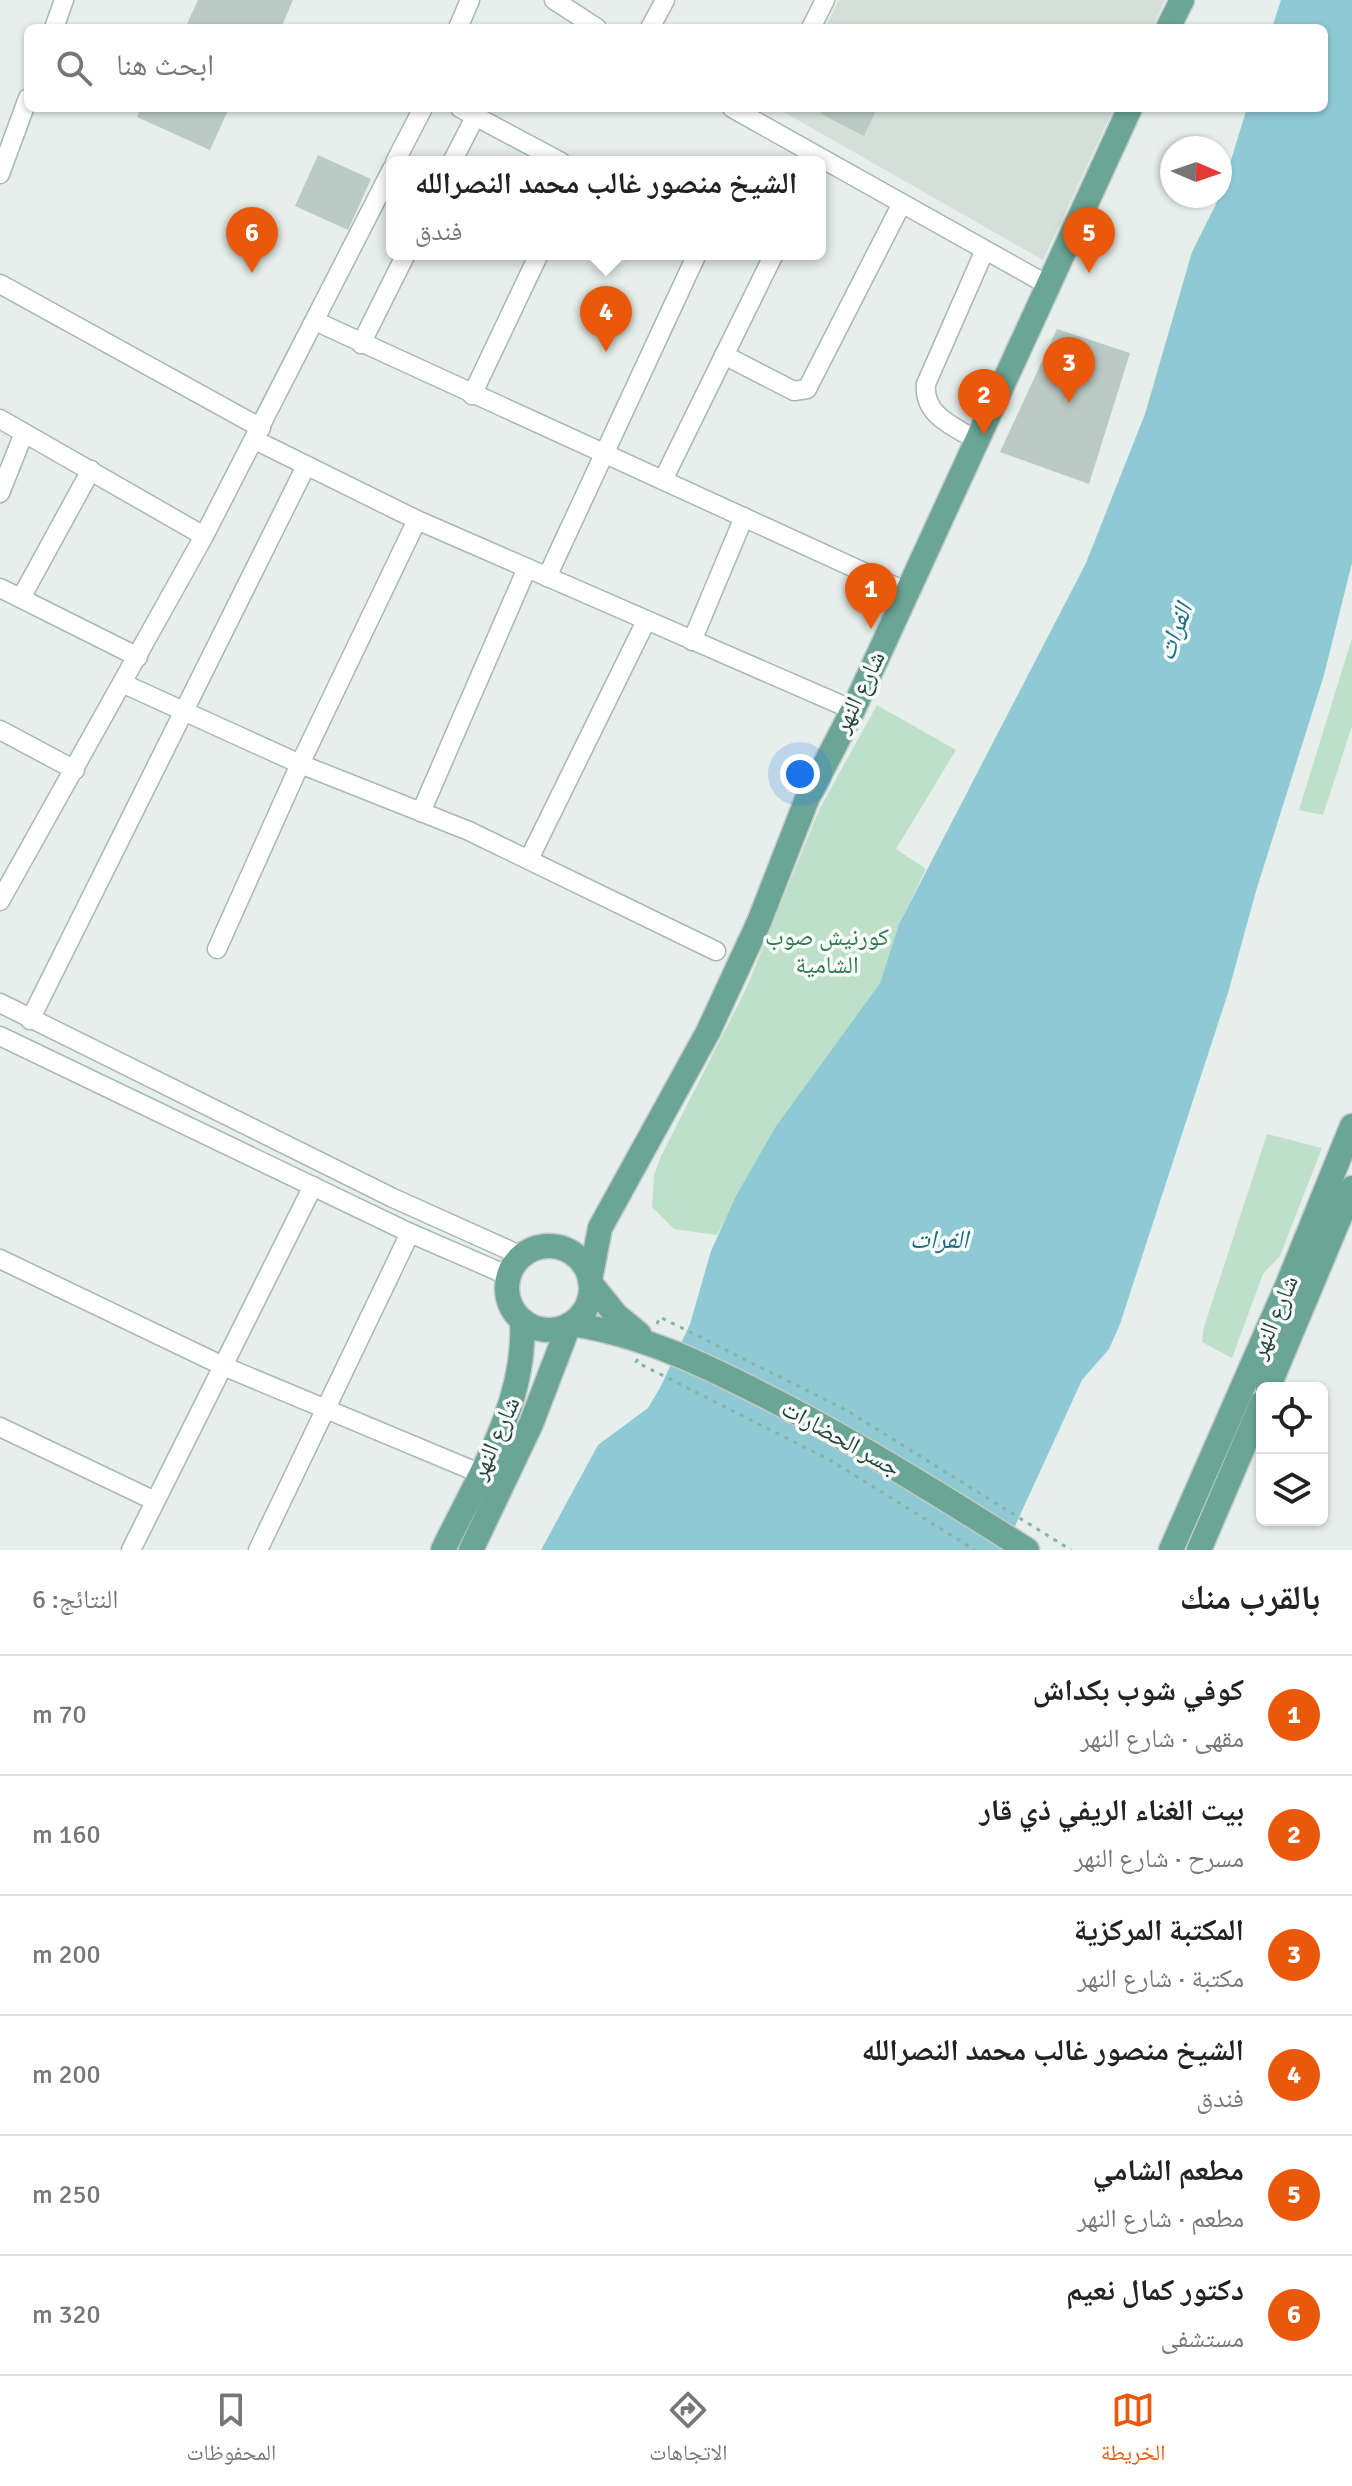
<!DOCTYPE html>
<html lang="ar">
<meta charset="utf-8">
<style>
body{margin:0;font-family:Signika,"Noto Naskh Arabic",sans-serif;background:#f6f6f6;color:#222;direction:rtl}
.controls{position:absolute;right:24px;bottom:24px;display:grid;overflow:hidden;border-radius:12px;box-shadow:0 2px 6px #0004}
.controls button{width:72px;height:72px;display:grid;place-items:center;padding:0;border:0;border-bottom:2px solid #e0e0e0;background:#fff;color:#222;font:40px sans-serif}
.compass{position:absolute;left:1160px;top:136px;width:72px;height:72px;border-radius:50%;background:#fff;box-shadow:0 2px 6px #0004;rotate:92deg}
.you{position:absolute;left:800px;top:774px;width:28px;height:28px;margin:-20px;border:6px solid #fff;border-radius:50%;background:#1a73e8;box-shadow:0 0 0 12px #1a73e833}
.badge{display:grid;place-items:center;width:52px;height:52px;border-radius:50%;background:#ea580c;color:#fff;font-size:26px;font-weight:700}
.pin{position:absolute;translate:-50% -66px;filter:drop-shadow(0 2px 4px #0008)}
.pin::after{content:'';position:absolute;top:42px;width:28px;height:24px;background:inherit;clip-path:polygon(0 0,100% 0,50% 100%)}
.popup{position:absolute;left:386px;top:156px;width:440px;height:104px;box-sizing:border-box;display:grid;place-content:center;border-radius:12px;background:#fff;filter:drop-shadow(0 2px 6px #0005);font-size:26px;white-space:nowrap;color:#767676}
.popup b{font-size:30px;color:#222}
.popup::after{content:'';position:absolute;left:50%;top:100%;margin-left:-16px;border:16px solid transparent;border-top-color:#fff}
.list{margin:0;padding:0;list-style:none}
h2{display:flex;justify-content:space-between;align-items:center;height:104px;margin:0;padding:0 32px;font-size:34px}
h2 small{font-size:26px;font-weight:400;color:#767676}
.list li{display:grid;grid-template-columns:52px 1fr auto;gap:24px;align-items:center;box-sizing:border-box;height:120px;padding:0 32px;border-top:2px solid #e0e0e0}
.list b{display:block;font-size:30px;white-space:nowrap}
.list p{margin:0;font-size:26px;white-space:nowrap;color:#767676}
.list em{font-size:26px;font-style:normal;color:#767676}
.icon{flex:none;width:44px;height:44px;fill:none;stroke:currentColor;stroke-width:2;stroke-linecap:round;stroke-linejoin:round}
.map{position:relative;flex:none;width:1352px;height:1550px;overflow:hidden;direction:ltr}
.search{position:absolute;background:#fff;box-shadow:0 2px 6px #0004;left:24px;right:24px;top:24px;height:88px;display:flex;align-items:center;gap:20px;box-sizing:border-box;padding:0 28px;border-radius:12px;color:#767676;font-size:30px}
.sheet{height:824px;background:#fff}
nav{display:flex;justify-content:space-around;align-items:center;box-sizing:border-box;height:112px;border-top:2px solid #e0e0e0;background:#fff;font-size:22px;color:#767676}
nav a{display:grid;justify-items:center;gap:4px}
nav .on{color:#ea580c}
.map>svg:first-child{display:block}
.built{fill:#d4dfda}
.green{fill:#bfe0c8}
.water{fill:#8ec9d4}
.building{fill:#bbcac4}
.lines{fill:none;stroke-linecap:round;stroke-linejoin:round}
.minor-casing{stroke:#a8b8b2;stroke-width:21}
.major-casing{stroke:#c2cac8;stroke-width:27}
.path{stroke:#86b3a5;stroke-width:3;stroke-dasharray:4 6;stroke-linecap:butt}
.minor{stroke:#fff;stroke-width:18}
.major{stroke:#6aa596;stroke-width:24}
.labels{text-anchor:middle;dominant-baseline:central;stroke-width:7;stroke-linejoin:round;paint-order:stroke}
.street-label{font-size:24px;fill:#24423a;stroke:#f7fbf9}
.park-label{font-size:24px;fill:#2d7a4b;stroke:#f7fbf9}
.water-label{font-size:26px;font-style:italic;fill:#1c6f80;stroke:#f7fbf9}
</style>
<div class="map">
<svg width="1352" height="1550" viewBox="0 0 1352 1550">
<rect width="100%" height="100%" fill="#e6efeb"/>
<g class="built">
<polygon points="839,0 1165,0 1152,28 825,28"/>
<polygon points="783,108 1114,108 1043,260 782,111"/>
</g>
<g class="green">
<polygon points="1352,638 1352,726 1323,815 1299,810"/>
<polygon points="877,705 956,750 896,849 926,869 899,924 880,983 776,1126 717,1235 674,1229 652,1207 654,1175 661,1156 746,989 820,808"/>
<polygon points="1267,1134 1322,1148 1280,1256 1263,1274 1232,1358 1202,1342 1204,1327"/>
</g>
<polygon class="water" points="1281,0 1352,0 1352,563 1324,675 1256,891 1228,993 1120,1324 1109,1349 1082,1380 1004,1550 541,1550 598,1445 648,1408 661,1386 690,1324 711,1251 736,1196 776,1126 880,983 899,924 1086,563 1145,414 1192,252 1220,196 1247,108 1324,108 1324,28 1272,28"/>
<g class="building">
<polygon points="198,0 293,0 281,28 185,28"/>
<polygon points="141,108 229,108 210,150 137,117"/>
<polygon points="823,108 877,108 864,136 821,114"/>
<polygon points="318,155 371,179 348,230 295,206"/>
<polygon points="1057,329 1130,353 1089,484 1000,452"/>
</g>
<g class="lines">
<g class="minor-casing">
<g id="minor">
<polyline points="554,0 597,28"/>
<polyline points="54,28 64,0"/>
<polyline points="458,28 470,0"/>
<polyline points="650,28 665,0"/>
<polyline points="811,28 825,0"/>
<polyline points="460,108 561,162"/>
<polyline points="732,108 1046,284"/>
<polyline points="395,162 423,108"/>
<polyline points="452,162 475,117"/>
<polyline points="0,174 28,98"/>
<polyline points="0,284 261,428"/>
<polyline points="315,321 907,592"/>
<polyline points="361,344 406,254"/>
<polyline points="724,355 794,391 807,389 901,205"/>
<polyline points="472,395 539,254"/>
<polyline points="0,419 204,536"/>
<polyline points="255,440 417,520 853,710"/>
<path d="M976 440C953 426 923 415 926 384L984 252"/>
<polyline points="663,480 774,254"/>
<polyline points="0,493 24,433"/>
<polyline points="547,577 697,254"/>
<polyline points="0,588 138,657"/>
<polyline points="21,598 91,470"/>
<polyline points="692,641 744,517"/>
<polyline points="124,684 300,764 469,831 716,951"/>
<polyline points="0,730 75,770"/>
<polyline points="421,812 527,568"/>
<polyline points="529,859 646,621"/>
<polyline points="0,901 204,536 392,169"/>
<polyline points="217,949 300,764 417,520"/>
<polyline points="0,1003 393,1198 522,1256"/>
<polyline points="30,1020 305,468"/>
<polyline points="0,1036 410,1233 509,1276"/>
<polyline points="0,1259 223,1366 479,1473"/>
<polyline points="0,1427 155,1501"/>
<polyline points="131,1550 313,1186"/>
<polyline points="258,1550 410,1233"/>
</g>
</g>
<g class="major-casing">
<g id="major">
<polyline points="1168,28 1182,0"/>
<circle cx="549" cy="1288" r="42"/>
<polyline points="590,1280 600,1228 708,1032 759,922 807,799 853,710 1130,108"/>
<polyline points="591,1284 616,1315 639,1334"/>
<path d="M571 1324C645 1335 709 1367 775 1401 862 1446 945 1498 1027 1550"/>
<polyline points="1268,1388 1352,1188"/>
<path d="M443 1550C478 1477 527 1403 522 1320"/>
<polyline points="471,1550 531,1424 569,1325"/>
<polyline points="1171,1550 1287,1286 1352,1126"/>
<polyline points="1199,1550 1262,1403"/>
</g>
</g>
<g class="path">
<polyline points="657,1324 660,1317 846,1410 1071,1550"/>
<polyline points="638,1359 636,1362 830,1460 975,1550"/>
</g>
<use href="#minor" class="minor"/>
<use href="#major" class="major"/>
</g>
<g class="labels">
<g class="street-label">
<text transform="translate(859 692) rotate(-64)">شارع النهر</text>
<text transform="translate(1274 1317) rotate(-67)">شارع النهر</text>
<text transform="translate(495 1438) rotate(-66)">شارع النهر</text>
<text transform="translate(841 1438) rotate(29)">جسر الحضارات</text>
</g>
<g class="park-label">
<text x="827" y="937">كورنيش صوب<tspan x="827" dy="28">الشامية</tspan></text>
</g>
<g class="water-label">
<text transform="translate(1175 632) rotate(-70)">الفرات</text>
<text x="939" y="1240">الفرات</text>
</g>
</g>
</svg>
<div class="controls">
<button><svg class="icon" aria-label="locate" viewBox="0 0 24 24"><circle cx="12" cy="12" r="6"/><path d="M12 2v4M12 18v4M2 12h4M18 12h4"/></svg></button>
<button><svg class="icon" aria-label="layers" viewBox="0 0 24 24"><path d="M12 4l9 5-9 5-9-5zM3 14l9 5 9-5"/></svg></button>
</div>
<svg class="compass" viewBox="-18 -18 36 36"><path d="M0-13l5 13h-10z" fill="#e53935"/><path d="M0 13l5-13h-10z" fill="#767676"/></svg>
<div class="you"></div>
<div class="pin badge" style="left:871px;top:629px">1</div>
<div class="pin badge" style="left:984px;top:435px">2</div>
<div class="pin badge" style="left:1069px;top:403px">3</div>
<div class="pin badge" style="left:606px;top:352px">4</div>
<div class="popup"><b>الشيخ منصور غالب محمد النصرالله</b>فندق</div>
<div class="pin badge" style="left:1089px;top:273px">5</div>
<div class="pin badge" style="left:252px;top:273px">6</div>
<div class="search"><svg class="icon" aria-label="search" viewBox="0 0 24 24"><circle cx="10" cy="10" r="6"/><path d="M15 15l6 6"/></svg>ابحث هنا</div>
</div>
<section class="sheet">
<h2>بالقرب منك<small>النتائج: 6</small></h2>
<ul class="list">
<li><span class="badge">1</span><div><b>كوفي شوب بكداش</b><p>مقهى · شارع النهر</p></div><em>70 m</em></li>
<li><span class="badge">2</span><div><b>بيت الغناء الريفي ذي قار</b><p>مسرح · شارع النهر</p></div><em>160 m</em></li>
<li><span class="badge">3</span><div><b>المكتبة المركزية</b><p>مكتبة · شارع النهر</p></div><em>200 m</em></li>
<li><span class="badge">4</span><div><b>الشيخ منصور غالب محمد النصرالله</b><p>فندق</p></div><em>200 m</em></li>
<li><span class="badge">5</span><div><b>مطعم الشامي</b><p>مطعم · شارع النهر</p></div><em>250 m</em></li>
<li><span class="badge">6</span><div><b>دكتور كمال نعيم</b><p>مستشفى</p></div><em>320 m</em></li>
</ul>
</section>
<nav>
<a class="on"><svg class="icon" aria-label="map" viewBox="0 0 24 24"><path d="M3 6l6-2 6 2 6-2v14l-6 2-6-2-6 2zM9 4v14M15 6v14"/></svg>الخريطة</a>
<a><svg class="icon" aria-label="directions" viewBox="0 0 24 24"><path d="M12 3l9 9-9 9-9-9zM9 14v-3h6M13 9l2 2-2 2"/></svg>الاتجاهات</a>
<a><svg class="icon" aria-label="saved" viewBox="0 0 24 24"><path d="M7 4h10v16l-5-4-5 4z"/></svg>المحفوظات</a>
</nav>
